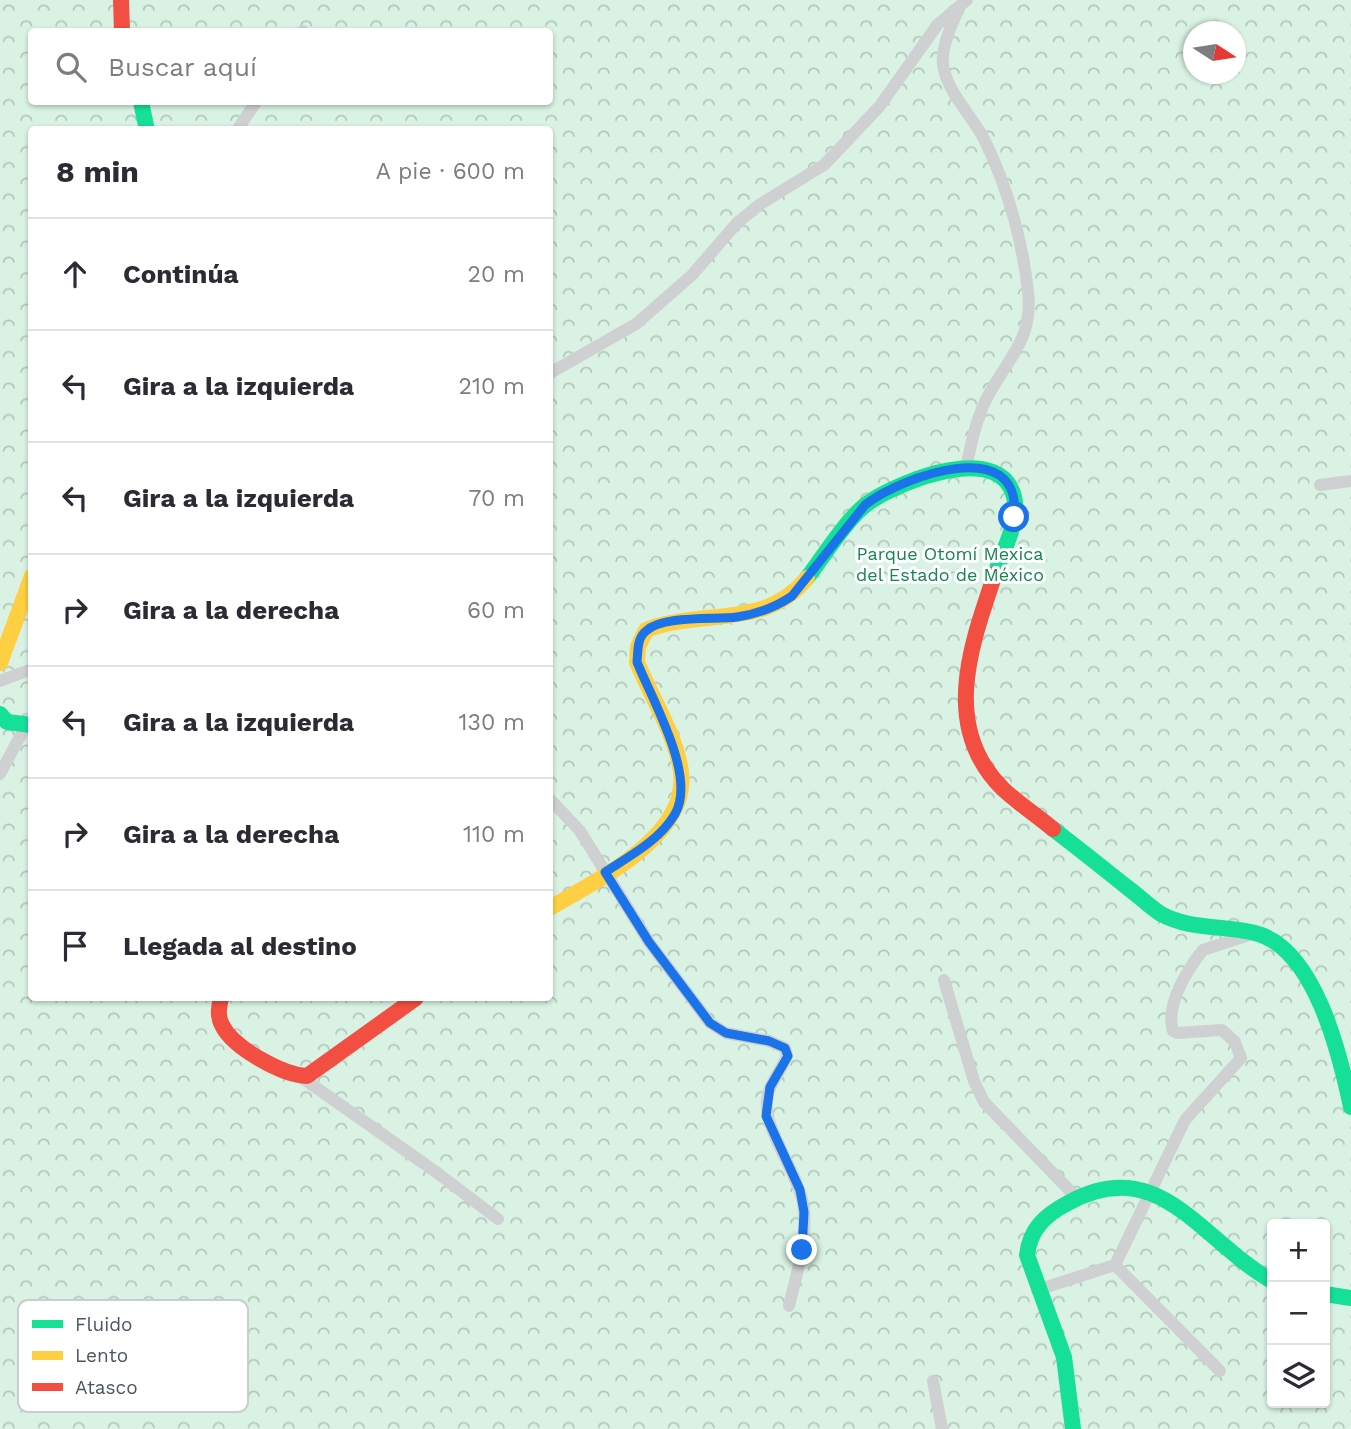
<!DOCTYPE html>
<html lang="es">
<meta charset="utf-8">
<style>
body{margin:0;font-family:"Work Sans",sans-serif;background:#f7f7f7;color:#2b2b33}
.controls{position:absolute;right:21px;bottom:21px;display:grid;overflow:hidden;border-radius:7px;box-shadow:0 2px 5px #0004}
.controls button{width:63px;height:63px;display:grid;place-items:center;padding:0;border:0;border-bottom:2px solid #e1e1e2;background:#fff;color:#2b2b33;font:35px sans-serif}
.compass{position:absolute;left:1183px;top:21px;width:63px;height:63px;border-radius:50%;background:#fff;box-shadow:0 2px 5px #0004;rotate:102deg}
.stop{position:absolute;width:21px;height:21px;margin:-16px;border:5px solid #1a73e8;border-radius:50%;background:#fff}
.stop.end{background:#1a73e8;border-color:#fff;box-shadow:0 2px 7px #0008}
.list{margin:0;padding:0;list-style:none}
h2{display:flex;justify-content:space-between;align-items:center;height:91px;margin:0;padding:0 28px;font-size:30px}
h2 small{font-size:23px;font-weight:400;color:#7c7c81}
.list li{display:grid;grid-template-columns:46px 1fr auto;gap:21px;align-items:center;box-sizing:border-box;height:112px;padding:0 28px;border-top:2px solid #e1e1e2}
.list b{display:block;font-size:26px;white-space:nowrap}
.list em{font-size:23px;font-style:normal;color:#7c7c81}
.icon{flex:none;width:38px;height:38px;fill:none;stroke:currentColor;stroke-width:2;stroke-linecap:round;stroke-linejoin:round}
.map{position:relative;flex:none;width:1351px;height:1429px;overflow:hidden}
.search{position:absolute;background:#fff;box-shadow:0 2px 5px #0004;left:28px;top:28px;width:525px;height:77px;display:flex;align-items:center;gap:18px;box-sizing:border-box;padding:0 24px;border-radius:7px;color:#7c7c81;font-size:26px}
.panel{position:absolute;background:#fff;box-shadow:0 2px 5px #0004;left:28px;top:126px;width:525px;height:875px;border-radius:7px}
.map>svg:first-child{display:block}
.forest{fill:url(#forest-crowns);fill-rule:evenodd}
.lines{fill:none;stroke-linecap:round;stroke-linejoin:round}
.street{stroke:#ced0d2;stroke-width:12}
.fast{stroke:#16e098;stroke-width:16}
.slow{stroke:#ffcf43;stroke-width:16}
.jam{stroke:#f24e42;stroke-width:16}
.route{stroke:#1a73e8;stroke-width:9}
.labels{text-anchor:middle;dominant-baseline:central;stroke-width:6;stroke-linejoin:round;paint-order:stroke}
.park-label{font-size:18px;fill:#17864f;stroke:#fff}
.key{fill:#fff;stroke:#c9ccd0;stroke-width:2}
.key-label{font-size:19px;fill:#4a5661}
</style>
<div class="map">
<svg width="1351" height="1429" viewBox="0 0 1351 1429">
<defs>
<pattern id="forest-crowns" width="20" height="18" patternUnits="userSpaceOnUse" patternTransform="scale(1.75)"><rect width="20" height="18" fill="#d9f2e3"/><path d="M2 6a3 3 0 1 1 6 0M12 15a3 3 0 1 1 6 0" fill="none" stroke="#b2c7bb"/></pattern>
</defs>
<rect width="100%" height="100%" fill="#f4f4f4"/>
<path class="forest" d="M0 0H1351V1429H0ZM32 32H550V102H32ZM1194 32H1236V74H1194ZM32 130H550V998H32ZM1272 1224H1325V1403H1272Z"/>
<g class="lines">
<g class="street">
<path d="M959 9C951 25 941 47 943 65 948 94 971 114 984 139 1007 186 1022 239 1028 291 1034 342 1005 360 985 402 975 423 971 445 966 468"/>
<polyline points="303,32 303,31"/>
<polyline points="237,130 256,102"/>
<polyline points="550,373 636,324 692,275 737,223 759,205 824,165 879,107 938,24 967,0"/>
<polyline points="1320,485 1351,481"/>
<polyline points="0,681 32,669"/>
<polyline points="0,774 26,725"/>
<path d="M550 799 580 831 649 942 710 1023 726 1033 769 1041 785 1048 787 1056C782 1069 771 1081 768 1094 759 1128 800 1171 804 1210 807 1242 796 1276 789 1306"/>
<polyline points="944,980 974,1081 984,1102 1076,1197"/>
<polyline points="301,1077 436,1172 498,1219"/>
<polyline points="1115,1265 1220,1371"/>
<path d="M1037 1290 1115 1265 1185 1120 1241 1058 1235 1042 1222 1030 1177 1033 1173 1031C1165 1005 1187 970 1203 950L1252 934"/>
<polyline points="933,1381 942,1429"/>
</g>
<g class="fast">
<polyline points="141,102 147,130"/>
<path d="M807 578C824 556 847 518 868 503 899 481 1006 438 1015 502 1018 524 1002 553 995 574"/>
<polyline points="0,714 7,722 32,725"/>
<path d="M1053 829C1078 848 1103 868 1128 888 1139 896 1150 907 1161 914 1190 930 1224 925 1255 933 1315 948 1340 1055 1351 1107"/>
<polyline points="1325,1294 1351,1298"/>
<path d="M1073 1429 1064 1357 1027 1255C1030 1229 1045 1215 1068 1203 1159 1152 1200 1240 1272 1281"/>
</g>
<g class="slow">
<polyline points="0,663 32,576"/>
<path d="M550 908C597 880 689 837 681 772 676 735 651 697 637 662L638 647 646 630C703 608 765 630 807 578"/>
</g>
<g class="jam">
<polyline points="121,0 122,32"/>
<path d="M995 574C971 645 940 727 1003 789 1018 803 1036 815 1053 829"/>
<path d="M221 998C219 1007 217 1016 222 1025 233 1048 283 1075 307 1076L416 998"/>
</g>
</g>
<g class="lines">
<path class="route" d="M802 1250 804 1212 800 1190 766 1116 770 1087 788 1056 785 1048 769 1041 726 1033 710 1023 649 942 605 872C630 856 660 840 675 814 697 776 652 700 637 662 638 651 637 638 646 631 663 615 714 620 737 617 757 614 776 607 792 596L865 505C900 477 1023 432 1014 517"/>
</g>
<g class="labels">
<g class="park-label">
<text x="950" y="553">Parque Otomí Mexica<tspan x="950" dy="21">del Estado de México</tspan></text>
</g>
</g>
<rect x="18" y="1300" width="230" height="112" rx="10" class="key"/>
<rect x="32" y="1320" width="31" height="8" fill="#16e098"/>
<rect x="32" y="1351" width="31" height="9" fill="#ffcf43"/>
<rect x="32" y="1383" width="31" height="8" fill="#f24e42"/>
<g class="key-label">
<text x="75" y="1331">Fluido</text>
<text x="75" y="1362">Lento</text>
<text x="75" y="1394">Atasco</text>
</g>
</svg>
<div class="controls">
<button>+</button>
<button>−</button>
<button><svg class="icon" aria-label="layers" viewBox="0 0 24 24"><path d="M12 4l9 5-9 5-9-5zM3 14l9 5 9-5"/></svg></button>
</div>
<svg class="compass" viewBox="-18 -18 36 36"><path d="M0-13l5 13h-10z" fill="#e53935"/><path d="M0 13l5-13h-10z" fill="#7c7c81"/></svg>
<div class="stop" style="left:1014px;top:517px"></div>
<div class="stop end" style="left:802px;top:1250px"></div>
<div class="search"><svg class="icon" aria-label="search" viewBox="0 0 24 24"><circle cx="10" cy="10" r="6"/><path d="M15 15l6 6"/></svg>Buscar aquí</div>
<section class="panel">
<h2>8 min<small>A pie · 600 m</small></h2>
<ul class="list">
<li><svg class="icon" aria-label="ahead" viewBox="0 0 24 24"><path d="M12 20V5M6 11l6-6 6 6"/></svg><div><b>Continúa</b></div><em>20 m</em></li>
<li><svg class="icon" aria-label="left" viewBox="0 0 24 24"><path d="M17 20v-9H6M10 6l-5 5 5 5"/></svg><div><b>Gira a la izquierda</b></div><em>210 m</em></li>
<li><svg class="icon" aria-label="left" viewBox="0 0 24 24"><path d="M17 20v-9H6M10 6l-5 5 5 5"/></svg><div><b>Gira a la izquierda</b></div><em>70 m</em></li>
<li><svg class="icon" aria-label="right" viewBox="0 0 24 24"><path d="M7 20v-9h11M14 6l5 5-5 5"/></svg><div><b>Gira a la derecha</b></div><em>60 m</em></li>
<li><svg class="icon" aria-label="left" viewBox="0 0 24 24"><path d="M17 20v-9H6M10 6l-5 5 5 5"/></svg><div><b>Gira a la izquierda</b></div><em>130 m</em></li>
<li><svg class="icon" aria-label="right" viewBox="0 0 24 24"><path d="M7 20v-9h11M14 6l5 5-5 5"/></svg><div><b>Gira a la derecha</b></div><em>110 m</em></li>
<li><svg class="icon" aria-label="arrive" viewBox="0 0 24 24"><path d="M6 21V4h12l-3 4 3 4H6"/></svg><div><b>Llegada al destino</b></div></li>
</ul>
</section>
</div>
